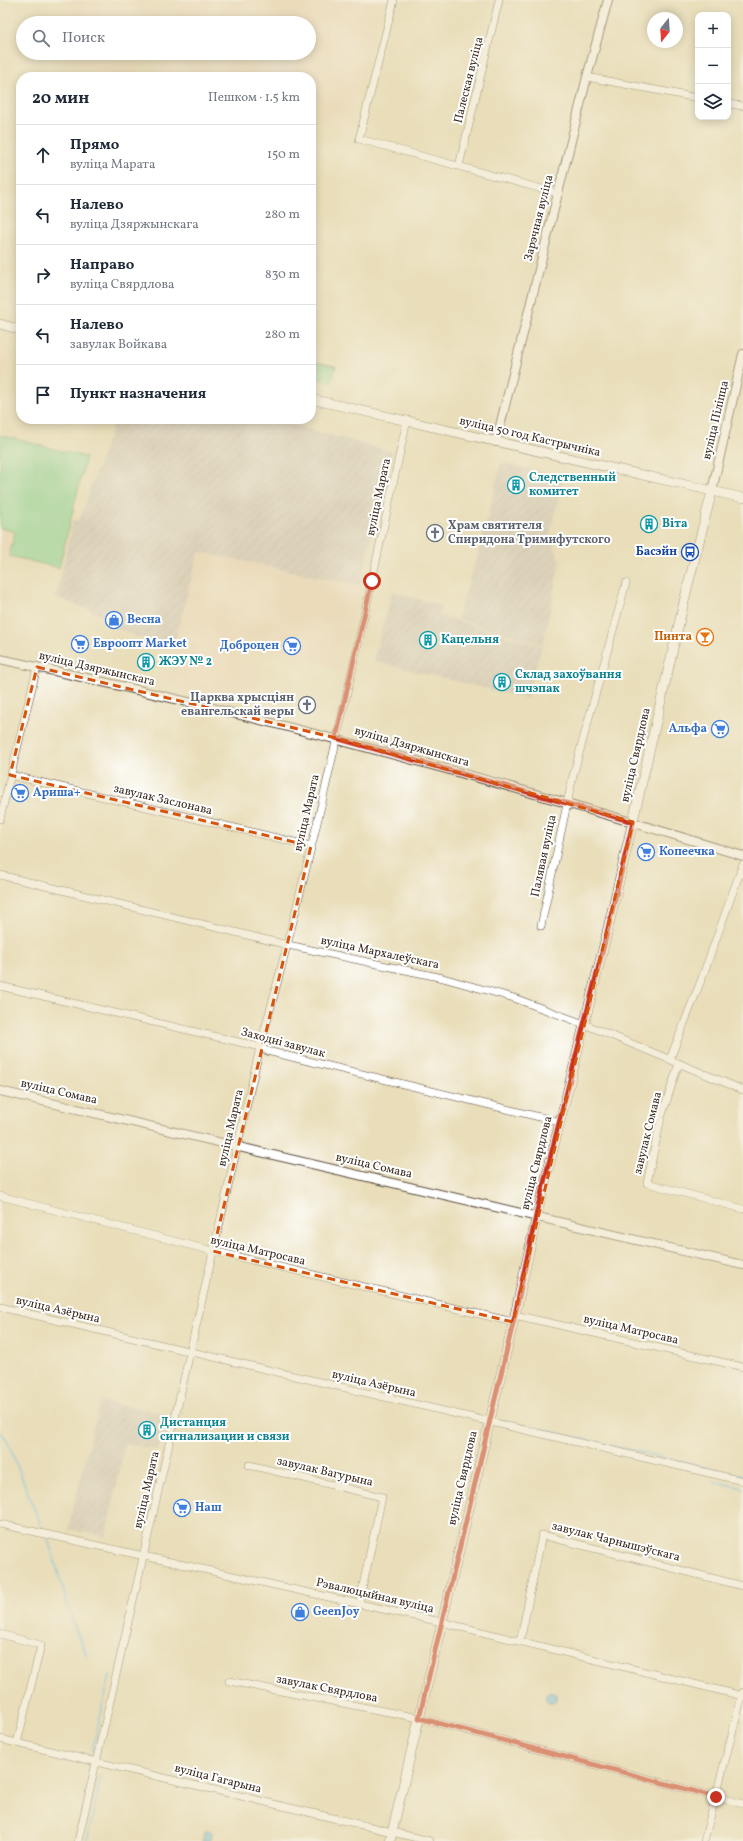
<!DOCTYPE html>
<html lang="ru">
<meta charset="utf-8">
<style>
body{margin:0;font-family:Vollkorn,serif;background:#f2f2f3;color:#1f2937}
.controls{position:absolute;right:12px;top:12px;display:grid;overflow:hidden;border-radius:8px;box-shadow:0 2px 10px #0003}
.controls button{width:36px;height:36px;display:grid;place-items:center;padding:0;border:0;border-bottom:1px solid #e0e1e3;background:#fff;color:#1f2937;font:20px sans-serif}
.compass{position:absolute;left:647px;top:12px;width:36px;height:36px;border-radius:50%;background:#fff;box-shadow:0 2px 10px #0003;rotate:197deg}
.stop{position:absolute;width:12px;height:12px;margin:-9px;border:3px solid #c8321e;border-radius:50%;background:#fff}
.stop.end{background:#c8321e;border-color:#fff;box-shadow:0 1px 4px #0008}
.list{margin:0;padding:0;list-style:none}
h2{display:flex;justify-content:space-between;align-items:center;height:52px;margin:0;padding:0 16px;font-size:17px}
h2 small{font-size:13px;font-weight:400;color:#747a83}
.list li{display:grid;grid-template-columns:26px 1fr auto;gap:12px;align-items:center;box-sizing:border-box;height:60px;padding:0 16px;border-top:1px solid #e0e1e3}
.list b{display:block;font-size:15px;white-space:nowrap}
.list p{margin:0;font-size:13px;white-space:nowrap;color:#747a83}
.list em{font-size:13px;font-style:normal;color:#747a83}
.icon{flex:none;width:22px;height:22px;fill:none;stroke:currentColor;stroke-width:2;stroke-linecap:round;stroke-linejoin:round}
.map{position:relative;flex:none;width:743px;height:1841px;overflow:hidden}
.search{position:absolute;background:#fff;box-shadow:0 2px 10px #0003;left:16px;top:16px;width:300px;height:44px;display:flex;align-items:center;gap:10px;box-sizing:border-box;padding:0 14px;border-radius:22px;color:#747a83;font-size:15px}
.panel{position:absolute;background:#fff;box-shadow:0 2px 10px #0003;left:16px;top:72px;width:300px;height:352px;border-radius:16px}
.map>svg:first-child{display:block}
.built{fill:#edd7bb}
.industrial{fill:url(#industrial-furrows)}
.green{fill:#80d496;stroke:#5e7f5a}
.park{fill:url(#park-dots);stroke:#5e7f5a}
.water{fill:#6bbbe6;stroke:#537282}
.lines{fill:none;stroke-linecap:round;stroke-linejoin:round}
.stream{stroke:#6bbbe6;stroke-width:2}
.minor-casing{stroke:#554535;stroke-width:8}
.tertiary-casing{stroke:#554535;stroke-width:10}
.secondary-casing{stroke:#554535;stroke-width:10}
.minor{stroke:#fff;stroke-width:7}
.tertiary{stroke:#fff;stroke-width:8}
.secondary{stroke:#fff;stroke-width:9}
.route{stroke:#c8321e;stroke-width:5}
.marked{fill:none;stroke:#d7540e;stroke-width:3;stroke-dasharray:8 5;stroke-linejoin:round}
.labels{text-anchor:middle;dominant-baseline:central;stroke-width:4;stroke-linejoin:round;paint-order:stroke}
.street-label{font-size:12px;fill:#3b2a1e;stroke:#fff}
.culture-label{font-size:12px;font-weight:bold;fill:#0d838f;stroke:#fff;text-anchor:start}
.worship-label{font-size:12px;font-weight:bold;fill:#5b616d;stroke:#fff;text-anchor:start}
.transit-label{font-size:12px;font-weight:bold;fill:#164399;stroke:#fff;text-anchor:end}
.shop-label{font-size:12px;font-weight:bold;fill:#366cbe;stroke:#fff;text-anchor:start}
.food-label{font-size:12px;font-weight:bold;fill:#c56008;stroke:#fff;text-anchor:end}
</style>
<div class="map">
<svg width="743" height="1841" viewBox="0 0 743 1841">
<defs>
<pattern id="industrial-furrows" width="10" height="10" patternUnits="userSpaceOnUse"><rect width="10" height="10" fill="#ccc2b9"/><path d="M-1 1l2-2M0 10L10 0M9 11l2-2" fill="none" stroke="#b0a79f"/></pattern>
<pattern id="park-dots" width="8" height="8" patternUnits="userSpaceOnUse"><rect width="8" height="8" fill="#80d496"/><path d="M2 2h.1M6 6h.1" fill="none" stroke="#70b681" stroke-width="1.8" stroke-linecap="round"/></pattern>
</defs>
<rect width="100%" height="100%" fill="#fff"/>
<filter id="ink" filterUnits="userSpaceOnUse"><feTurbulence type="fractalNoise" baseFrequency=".025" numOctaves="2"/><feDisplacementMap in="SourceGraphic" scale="8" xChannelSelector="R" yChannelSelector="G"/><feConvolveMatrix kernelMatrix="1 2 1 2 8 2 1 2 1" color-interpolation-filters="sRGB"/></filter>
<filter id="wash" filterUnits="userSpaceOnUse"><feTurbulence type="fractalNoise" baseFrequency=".012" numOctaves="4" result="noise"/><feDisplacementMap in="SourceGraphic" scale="16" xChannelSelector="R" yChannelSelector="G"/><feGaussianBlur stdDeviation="0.9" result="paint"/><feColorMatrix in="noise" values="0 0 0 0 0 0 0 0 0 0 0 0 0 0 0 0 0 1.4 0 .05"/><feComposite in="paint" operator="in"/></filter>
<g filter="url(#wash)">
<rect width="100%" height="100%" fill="#e9deb9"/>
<g class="built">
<polygon points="68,0 158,0 151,23 63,23"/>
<polygon points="171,0 384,0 347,129 311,121 311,77 153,77 159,53 309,53 309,23 166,23"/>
<polygon points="55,53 143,53 137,77 121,77 54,59"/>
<polygon points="0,345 11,348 0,401"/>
<polygon points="0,530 20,534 16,561 6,559 0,562"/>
<polygon points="199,552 360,586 338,670 249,644 253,654 251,662 260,666 250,709 161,684 166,650 173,647"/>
</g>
<g class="industrial">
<polygon points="115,419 273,419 393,452 360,586 199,552 173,647 139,637 102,623 104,616 56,597 73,520 79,520"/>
<polygon points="501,462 564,478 550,533 560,562 543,645 457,619 482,541"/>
<polygon points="392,591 442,606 439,615 542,646 527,699 373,661"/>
<polygon points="100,1400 168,1415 159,1450 125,1444 106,1537 68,1529"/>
</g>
<polygon class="green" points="0,435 86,457 59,568 9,556 15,532 0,528"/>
<polygon class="park" points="311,361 336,366 332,382 311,377"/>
<g class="water">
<circle cx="551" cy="1697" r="5.5"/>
<polygon points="206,1830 213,1833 210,1841 202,1841"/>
</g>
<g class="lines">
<g class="stream">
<polyline points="501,1420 743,1476"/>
<polyline points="0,1432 6,1438 42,1528"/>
<polyline points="712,1481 743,1488"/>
<polyline points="48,1539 74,1626 87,1655"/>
<polyline points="92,1752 110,1675"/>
<polyline points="87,1841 101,1775"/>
</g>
</g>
</g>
<g filter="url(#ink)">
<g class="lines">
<g class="minor-casing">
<g id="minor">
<polyline points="394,0 359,139 557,193"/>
<polyline points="587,77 698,98"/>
<polyline points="728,104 743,106"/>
<polyline points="459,166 499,0"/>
<polyline points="10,775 311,846"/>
<polyline points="0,819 37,667"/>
<polyline points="0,875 288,945 443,978 514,998 584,1024 743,1090"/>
<polyline points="541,926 573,776 626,583"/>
<polyline points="0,986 260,1047 267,1051 560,1122"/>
<polyline points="670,1059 702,978 743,864"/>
<polyline points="679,1063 661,1118 647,1183 743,1209"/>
<polyline points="0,1196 213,1251 513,1322"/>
<polyline points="0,1307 743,1481"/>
<polyline points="515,1315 743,1367"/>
<polyline points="249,1465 382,1497 359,1604"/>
<polyline points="0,1524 441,1622 743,1696"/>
<polyline points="0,1634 41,1645 17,1743"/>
<polyline points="520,1642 542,1535 743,1586"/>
<polyline points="229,1681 419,1718 743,1804"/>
<polyline points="0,1739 430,1841"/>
<path d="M78 1841 260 1047C317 840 361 630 407 420"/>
<polyline points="704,1841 743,1692"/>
</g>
</g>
<g class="tertiary-casing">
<g id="tertiary">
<polyline points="496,442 587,77 608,0"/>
<polyline points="712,491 743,354"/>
<path d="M0 659C251 713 498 780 743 856"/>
<polyline points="0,1091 743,1265"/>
</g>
</g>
<g class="secondary-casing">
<g id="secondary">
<polyline points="0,324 21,330"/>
<polyline points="311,399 743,498"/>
<polyline points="390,1841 515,1315 539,1206 606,937 687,589 712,491"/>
</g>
</g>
<use href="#minor" class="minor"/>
<use href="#tertiary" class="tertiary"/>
<use href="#secondary" class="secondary"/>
</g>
</g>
<g class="lines" filter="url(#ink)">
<polyline class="route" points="372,581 336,738 633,822 606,937 538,1206 515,1315 419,1718 716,1797"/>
</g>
<path d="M0 0H743V1841H0ZM37 667 336 738 633 822 513 1322 213 1251 311 846 10 775Z" fill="#e9deb9" fill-opacity=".55" fill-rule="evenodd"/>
<path class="marked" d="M37 667 336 738 633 822 513 1322 213 1251 311 846 10 775Z"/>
<defs>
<g id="building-ring" transform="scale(0.9)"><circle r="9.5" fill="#fff" stroke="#0f9aa8" stroke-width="1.5"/><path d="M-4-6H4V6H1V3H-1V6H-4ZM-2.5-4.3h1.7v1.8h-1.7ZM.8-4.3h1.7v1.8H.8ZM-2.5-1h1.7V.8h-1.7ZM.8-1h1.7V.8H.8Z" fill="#0f9aa8"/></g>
<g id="church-ring" transform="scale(0.9)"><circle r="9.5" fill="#fff" stroke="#6b7280" stroke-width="1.5"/><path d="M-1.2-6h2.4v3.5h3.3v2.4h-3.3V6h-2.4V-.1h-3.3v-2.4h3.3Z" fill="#6b7280"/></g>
<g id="bus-ring" transform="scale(0.9)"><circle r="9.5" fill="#fff" stroke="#1a4fb4" stroke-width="1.5"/><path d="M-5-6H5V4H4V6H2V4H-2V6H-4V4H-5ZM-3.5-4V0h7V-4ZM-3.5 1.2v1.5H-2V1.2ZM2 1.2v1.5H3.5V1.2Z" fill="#1a4fb4"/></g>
<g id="shop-ring" transform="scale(0.9)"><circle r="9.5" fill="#fff" stroke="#3f7fe0" stroke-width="1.5"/><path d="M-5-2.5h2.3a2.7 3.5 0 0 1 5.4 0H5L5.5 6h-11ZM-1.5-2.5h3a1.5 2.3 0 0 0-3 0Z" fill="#3f7fe0"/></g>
<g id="bar-ring" transform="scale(0.9)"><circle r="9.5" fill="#fff" stroke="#e8710a" stroke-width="1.5"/><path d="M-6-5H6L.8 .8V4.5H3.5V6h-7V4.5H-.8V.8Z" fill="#e8710a"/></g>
<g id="supermarket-ring" transform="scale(0.9)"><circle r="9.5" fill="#fff" stroke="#3f7fe0" stroke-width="1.5"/><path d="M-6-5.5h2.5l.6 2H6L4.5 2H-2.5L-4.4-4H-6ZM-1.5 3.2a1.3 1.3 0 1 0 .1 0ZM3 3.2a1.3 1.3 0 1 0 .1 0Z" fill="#3f7fe0"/></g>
</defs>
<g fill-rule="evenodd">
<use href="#building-ring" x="516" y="485"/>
<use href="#building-ring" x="649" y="524"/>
<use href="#church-ring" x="435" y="533"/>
<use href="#bus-ring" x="690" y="552"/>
<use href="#shop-ring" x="114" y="620"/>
<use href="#bar-ring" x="705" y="637"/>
<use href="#building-ring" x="428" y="640"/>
<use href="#supermarket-ring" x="80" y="644"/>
<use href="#supermarket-ring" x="292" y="646"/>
<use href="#building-ring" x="146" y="662"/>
<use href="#building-ring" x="502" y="682"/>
<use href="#church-ring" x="307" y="705"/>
<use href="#supermarket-ring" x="720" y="729"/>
<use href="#supermarket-ring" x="20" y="793"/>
<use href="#supermarket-ring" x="646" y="852"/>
<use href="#building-ring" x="147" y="1430"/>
<use href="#supermarket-ring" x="182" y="1508"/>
<use href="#shop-ring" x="300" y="1612"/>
</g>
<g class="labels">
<g class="street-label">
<text transform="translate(469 80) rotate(-76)">Палеская вуліца</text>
<text transform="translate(539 218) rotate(-76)">Зарэчная вуліца</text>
<text transform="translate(716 420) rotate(-77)">вуліца Піліпца</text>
<text transform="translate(530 437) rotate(13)">вуліца 50 год Кастрычніка</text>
<text transform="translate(379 497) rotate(-78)">вуліца Марата</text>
<text transform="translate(97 669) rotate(13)">вуліца Дзяржынскага</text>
<text transform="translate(412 747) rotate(16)">вуліца Дзяржынскага</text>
<text transform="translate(636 755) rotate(-77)">вуліца Свярдлова</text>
<text transform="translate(163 800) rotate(13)">завулак Заслонава</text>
<text transform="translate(307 813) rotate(-77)">вуліца Марата</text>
<text transform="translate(544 856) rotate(-78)">Палявая вуліца</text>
<text transform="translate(380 953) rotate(12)">вуліца Мархалеўскага</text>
<text transform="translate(283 1043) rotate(15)">Заходні завулак</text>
<text transform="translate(59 1092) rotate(13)">вуліца Сомава</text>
<text transform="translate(231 1128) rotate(-77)">вуліца Марата</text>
<text transform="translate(648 1133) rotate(-76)">завулак Сомава</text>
<text transform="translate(537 1163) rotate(-76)">вуліца Свярдлова</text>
<text transform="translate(374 1166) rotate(13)">вуліца Сомава</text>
<text transform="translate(258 1251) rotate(13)">вуліца Матросава</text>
<text transform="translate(58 1310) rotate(13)">вуліца Азёрына</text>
<text transform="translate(631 1330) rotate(13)">вуліца Матросава</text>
<text transform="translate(374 1384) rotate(13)">вуліца Азёрына</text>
<text transform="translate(325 1472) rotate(13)">завулак Вагурына</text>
<text transform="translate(463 1478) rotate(-77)">вуліца Свярдлова</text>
<text transform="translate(147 1490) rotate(-77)">вуліца Марата</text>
<text transform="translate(616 1542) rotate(14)">завулак Чарнышэўскага</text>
<text transform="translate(375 1596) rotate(13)">Рэвалюцыйная вуліца</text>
<text transform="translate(327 1689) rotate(11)">завулак Свярдлова</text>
<text transform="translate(218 1779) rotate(14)">вуліца Гагарына</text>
</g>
<g class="culture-label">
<text x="529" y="478">Следственный<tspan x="529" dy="14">комитет</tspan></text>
<text x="662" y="524">Віта</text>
<text x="441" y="640">Кацельня</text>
<text x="159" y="662">ЖЭУ № 2</text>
<text x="515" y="675">Склад захоўвання<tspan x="515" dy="14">шчэпак</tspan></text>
<text x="160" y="1423">Дистанция<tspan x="160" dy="14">сигнализации и связи</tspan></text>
</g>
<g class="worship-label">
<text x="448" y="526">Храм святителя<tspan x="448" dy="14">Спиридона Тримифутского</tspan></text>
<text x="294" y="698" text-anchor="end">Царква хрысціян<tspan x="294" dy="14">евангельскай веры</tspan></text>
</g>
<g class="transit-label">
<text x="677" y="552">Басэйн</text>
</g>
<g class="shop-label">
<text x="127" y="620">Весна</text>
<text x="93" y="644">Евроопт Market</text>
<text x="279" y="646" text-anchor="end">Доброцен</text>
<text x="707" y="729" text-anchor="end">Альфа</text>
<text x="33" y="793">Ариша+</text>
<text x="659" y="852">Копеечка</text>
<text x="195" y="1508">Наш</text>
<text x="313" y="1612">GeenJoy</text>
</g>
<g class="food-label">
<text x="692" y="637">Пинта</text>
</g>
</g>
</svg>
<div class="controls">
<button>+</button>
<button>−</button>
<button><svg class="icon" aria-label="layers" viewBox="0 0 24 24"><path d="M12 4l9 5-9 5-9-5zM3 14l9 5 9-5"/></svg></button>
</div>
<svg class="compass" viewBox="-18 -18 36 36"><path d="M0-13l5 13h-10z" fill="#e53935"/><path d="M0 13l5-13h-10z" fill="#747a83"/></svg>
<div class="stop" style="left:372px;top:581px"></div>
<div class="stop end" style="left:716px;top:1797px"></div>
<div class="search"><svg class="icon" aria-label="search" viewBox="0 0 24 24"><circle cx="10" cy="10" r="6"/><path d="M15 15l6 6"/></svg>Поиск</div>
<section class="panel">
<h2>20 мин<small>Пешком · 1.5 km</small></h2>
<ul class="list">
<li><svg class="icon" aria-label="ahead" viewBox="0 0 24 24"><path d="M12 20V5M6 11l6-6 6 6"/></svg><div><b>Прямо</b><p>вуліца Марата</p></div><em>150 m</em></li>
<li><svg class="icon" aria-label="left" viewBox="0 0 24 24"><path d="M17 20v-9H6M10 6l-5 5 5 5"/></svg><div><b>Налево</b><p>вуліца Дзяржынскага</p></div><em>280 m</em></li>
<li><svg class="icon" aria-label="right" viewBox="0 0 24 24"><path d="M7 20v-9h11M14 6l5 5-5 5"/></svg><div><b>Направо</b><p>вуліца Свярдлова</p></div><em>830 m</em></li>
<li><svg class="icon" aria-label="left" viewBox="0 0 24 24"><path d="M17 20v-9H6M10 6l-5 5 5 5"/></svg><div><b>Налево</b><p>завулак Войкава</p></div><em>280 m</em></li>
<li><svg class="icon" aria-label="arrive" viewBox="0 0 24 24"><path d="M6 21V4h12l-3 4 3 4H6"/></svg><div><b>Пункт назначения</b></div></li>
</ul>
</section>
</div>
